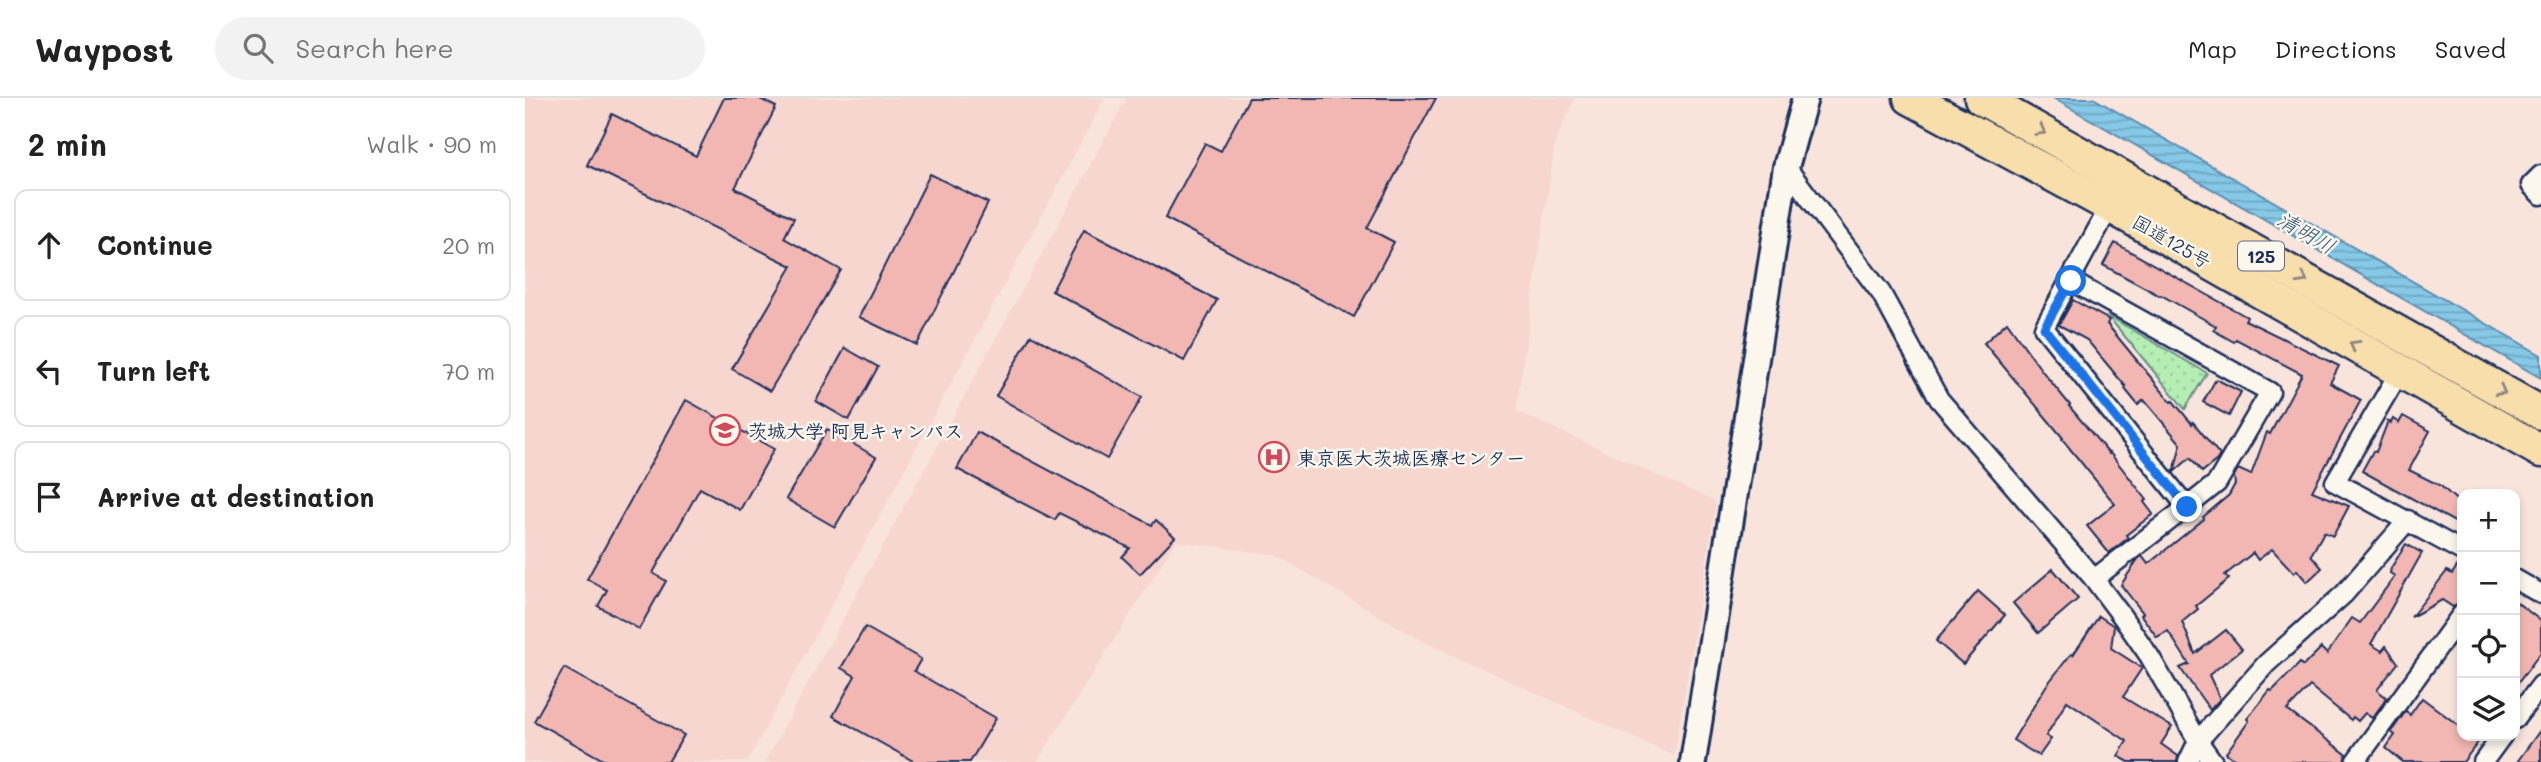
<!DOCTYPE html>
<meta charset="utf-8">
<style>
body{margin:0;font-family:Mali,"Klee One",sans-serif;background:#f2f2f2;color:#222}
.controls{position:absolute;right:21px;bottom:21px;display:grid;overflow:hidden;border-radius:14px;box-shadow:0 4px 10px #0003}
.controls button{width:63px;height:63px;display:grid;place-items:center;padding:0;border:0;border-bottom:2px solid #e0e0e0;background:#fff;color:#222;font:35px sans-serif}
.stop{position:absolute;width:21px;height:21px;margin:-16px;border:5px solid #1a73e8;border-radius:50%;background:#fff}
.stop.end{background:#1a73e8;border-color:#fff;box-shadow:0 2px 7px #0008}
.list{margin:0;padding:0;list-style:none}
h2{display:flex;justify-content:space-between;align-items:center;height:91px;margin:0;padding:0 28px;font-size:30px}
h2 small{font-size:23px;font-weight:400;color:#767676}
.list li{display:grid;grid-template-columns:46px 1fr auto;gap:21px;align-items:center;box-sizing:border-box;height:112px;margin:0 14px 14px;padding:0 14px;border:2px solid #e0e0e0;border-radius:14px}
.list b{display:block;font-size:26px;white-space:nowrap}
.list em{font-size:23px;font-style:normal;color:#767676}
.icon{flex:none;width:38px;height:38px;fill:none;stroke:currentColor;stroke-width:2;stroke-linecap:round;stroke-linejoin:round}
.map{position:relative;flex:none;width:2016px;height:664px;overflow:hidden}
header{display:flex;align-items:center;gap:42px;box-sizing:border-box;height:98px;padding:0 35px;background:#fff;border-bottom:2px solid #e0e0e0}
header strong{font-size:33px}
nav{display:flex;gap:38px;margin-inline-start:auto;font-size:24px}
.search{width:490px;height:63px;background:#f2f2f2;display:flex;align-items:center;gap:18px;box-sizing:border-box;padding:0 24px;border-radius:38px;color:#767676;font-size:26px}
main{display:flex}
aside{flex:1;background:#fff}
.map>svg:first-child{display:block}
.built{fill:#f6d6cf}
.park{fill:url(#park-dots);stroke:#688e88;stroke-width:2}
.water{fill:url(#water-rules);stroke:#5b8bb0;stroke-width:2}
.building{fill:#f2b7b3;stroke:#1b2f5e;stroke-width:2}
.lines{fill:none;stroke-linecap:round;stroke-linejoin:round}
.street-casing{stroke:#1b2f5e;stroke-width:23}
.secondary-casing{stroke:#1b2f5e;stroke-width:30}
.highway-casing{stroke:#1b2f5e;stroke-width:37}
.street{stroke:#fbf7ec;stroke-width:18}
.secondary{stroke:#fbf7ec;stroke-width:24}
.highway{stroke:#f8deab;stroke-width:32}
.oneway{stroke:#8a8684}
.route{stroke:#1a73e8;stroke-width:9}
.labels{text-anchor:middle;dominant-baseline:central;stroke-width:5;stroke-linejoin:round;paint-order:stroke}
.shield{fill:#fbf7ec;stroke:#5e6b89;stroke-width:2}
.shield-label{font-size:18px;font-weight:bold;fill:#1b2f5e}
.street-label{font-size:19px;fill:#1b2f5e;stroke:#fbf7ec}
.poi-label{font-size:19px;font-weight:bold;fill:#1b2f5e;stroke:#fbf7ec;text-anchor:start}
.water-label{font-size:21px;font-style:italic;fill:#365680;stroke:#fbf7ec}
</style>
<header>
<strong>Waypost</strong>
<div class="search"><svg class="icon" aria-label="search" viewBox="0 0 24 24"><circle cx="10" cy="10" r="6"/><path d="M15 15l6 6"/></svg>Search here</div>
<nav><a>Map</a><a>Directions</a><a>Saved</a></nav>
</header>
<main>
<aside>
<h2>2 min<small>Walk · 90 m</small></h2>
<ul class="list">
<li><svg class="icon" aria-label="ahead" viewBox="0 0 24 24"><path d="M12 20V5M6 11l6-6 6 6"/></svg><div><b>Continue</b></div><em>20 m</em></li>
<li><svg class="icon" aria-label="left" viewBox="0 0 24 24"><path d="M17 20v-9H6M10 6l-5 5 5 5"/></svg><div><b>Turn left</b></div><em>70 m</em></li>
<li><svg class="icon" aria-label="arrive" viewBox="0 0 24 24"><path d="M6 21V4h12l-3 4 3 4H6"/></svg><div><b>Arrive at destination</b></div></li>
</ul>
</aside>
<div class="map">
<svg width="2016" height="664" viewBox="0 0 2016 664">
<defs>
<pattern id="park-dots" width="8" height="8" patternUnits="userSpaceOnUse" patternTransform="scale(1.75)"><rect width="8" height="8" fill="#b4eeb3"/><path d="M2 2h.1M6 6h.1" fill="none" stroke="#9acc9c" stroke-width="1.8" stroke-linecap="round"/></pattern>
<pattern id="water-rules" width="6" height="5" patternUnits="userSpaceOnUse" patternTransform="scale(1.75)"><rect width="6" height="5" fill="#86c9e7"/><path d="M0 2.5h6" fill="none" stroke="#6da4be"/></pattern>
</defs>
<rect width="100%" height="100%" fill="#f8e4db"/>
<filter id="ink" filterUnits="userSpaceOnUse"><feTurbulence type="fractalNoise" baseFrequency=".0143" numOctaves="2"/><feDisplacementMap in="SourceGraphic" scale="14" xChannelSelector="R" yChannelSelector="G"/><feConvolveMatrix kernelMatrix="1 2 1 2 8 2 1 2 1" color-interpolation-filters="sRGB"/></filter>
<g filter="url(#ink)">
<g class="built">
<polygon points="0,0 580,0 222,664 0,664"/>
<polygon points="602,0 1050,0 1030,45 991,313 1191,404 1149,658 897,543 751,457 651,443 512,664 240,664"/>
</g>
<polygon class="park" points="1582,217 1682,275 1660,311"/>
<polygon class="water" points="1528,0 1568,0 2016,257 2016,280"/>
<g class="building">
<polygon points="199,0 233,0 251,9 210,90 269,120 259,140 316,172 245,293 207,271 267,168 62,67 87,16 171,58"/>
<polygon points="724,0 911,0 842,130 869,144 829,219 640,120 680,45 696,53"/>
<polygon points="405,76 463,105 392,247 334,219"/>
<polygon points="559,132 692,202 659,263 527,193"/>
<polygon points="1590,145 1722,219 1720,222 1814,268 1805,285 1836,302 1787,393 1824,408 1808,438 1799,434 1786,457 1797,470 1782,484 1772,472 1769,475 1747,451 1733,462 1728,455 1700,477 1704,481 1671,508 1673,511 1657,524 1670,556 1701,532 1717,551 1684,577 1695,601 1685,612 1655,570 1664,566 1643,533 1632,539 1616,517 1618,515 1596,487 1613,461 1617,458 1623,466 1679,421 1678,419 1704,397 1710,386 1709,378 1713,371 1726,377 1742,334 1745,336 1777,276 1711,241 1709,244 1688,232 1691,228 1636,197 1635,198 1578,167"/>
<polygon points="1548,202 1584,222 1582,226 1646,304 1648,303 1667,326 1668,324 1695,357 1692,362 1677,374 1665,360 1649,374 1656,346 1619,302 1613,307 1600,291 1601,289 1562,242 1534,227"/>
<polygon points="1482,224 1517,273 1545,307 1544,308 1584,356 1585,355 1622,402 1619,404 1628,416 1601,437 1603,440 1584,455 1562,428 1590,406 1537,341 1538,340 1459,245"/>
<polygon points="506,237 617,299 582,361 471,298"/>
<polygon points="320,250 353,269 324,322 291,303"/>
<polygon points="1691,281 1716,294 1704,318 1678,304"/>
<polygon points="161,302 249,351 215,412 175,390 128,475 141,483 114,531 73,508 82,492 62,481"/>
<polygon points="1878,318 1905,333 1884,372 1916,388 1937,407 1937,428 1837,373 1848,353 1851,354 1863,323 1866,325 1868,321 1874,325"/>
<polygon points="302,331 351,359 310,429 261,401"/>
<polygon points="452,334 627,427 631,422 650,439 615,476 597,459 605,450 534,415 530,422 432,371"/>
<polygon points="1881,446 1897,455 1846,546 1857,553 1861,548 1873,565 1852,592 1862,600 1847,620 1840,615 1833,623 1828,619 1826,622 1785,588 1762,612 1821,656 1819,664 1713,664 1701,655 1724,623 1722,621 1745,592 1747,593 1775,565 1778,568 1796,550 1802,556 1827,520 1835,525 1870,478 1865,475 1866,470"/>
<polygon points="1935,464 1937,464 1937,505 1928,509 1917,502 1886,519 1922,473 1927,476"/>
<polygon points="1528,471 1553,501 1513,535 1488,505"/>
<polygon points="1453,493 1480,517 1438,566 1411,543"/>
<polygon points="1990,503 2016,523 2016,554 1990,589"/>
<polygon points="1574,518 1589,528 1586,550 1617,570 1598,599 1647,629 1636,646 1653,658 1652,664 1604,664 1593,658 1602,643 1542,603 1521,638 1526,641 1514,658 1488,642 1521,588 1546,556 1548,557"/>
<polygon points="340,529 396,561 389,573 471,620 445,664 390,664 308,618 330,578 316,570"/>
<polygon points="39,570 159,637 143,664 82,664 9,623"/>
<polygon points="1897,600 1937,630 1937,638 1947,638 1954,643 1938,664 1878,664 1861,650 1870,637 1866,634 1881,613 1885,617"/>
<polygon points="2016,631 2016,664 1992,664"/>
</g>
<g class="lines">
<g class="street-casing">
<g id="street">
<polyline points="1261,69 1356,195 1414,301 1569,481 1596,517 1625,559 1673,643 1688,664"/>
<polyline points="2016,77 2006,87 2016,97"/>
<polyline points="1546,183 1745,294 1692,385 1662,409"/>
<polyline points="1875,273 1810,384 1937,453"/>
<polyline points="1569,481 1662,409 1519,230 1585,108"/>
<polyline points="1990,481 2016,496"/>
<polyline points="1990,621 2016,587"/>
<polyline points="1663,664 1673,643 1741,566 1819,496 1883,422"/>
<polyline points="1830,664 1937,516"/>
<polyline points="1958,664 1977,638"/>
</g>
</g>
<g class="secondary-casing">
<polyline id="secondary" points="1168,664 1261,69 1280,0"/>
</g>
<g class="highway-casing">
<g id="highway">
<polyline points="1385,0 1585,108 2016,353"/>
<polyline points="1456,0 2016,315"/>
</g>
</g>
<use href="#street" class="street"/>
<use href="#secondary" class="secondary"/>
<use href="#highway" class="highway"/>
</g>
<defs><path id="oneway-chevron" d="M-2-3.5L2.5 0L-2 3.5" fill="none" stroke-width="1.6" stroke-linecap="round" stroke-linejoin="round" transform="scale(1.75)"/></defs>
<g class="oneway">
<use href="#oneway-chevron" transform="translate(1516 33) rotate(29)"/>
<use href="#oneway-chevron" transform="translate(1778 181) rotate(29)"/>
<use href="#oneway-chevron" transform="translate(1829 247) rotate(-150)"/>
<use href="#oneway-chevron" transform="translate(1976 293) rotate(29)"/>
</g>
</g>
<g class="lines" filter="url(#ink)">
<polyline class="route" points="1546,183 1519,230 1662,409"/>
</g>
<defs>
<g id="university-ring" transform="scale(1.575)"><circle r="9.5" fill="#fbf7ec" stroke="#d1495b" stroke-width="1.5"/><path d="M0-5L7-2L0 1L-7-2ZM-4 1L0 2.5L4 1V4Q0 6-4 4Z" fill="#d1495b"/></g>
<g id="hospital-ring" transform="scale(1.575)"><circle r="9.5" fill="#fbf7ec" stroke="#d1495b" stroke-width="1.5"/><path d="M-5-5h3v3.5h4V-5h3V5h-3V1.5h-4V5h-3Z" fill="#d1495b"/></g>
</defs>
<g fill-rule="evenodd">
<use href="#university-ring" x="200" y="332"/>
<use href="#hospital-ring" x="749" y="359"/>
</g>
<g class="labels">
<rect class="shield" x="1713" y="143.5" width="46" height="29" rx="5"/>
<g class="shield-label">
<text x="1736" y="158">125</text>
</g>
<g class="street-label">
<text transform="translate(1647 143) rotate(30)">国道125号</text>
</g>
<g class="poi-label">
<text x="223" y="332">茨城大学 阿見キャンパス</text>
<text x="772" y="359">東京医大茨城医療センター</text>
</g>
<g class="water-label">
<text transform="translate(1782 134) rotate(30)">清明川</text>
</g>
</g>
</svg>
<div class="controls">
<button>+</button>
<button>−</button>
<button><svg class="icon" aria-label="locate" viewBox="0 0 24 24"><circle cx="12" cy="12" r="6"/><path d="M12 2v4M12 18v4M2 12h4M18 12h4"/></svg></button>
<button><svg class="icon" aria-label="layers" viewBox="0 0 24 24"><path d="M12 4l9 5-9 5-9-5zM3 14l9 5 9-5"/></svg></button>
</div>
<div class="stop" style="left:1546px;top:183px"></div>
<div class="stop end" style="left:1662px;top:409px"></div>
</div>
</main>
